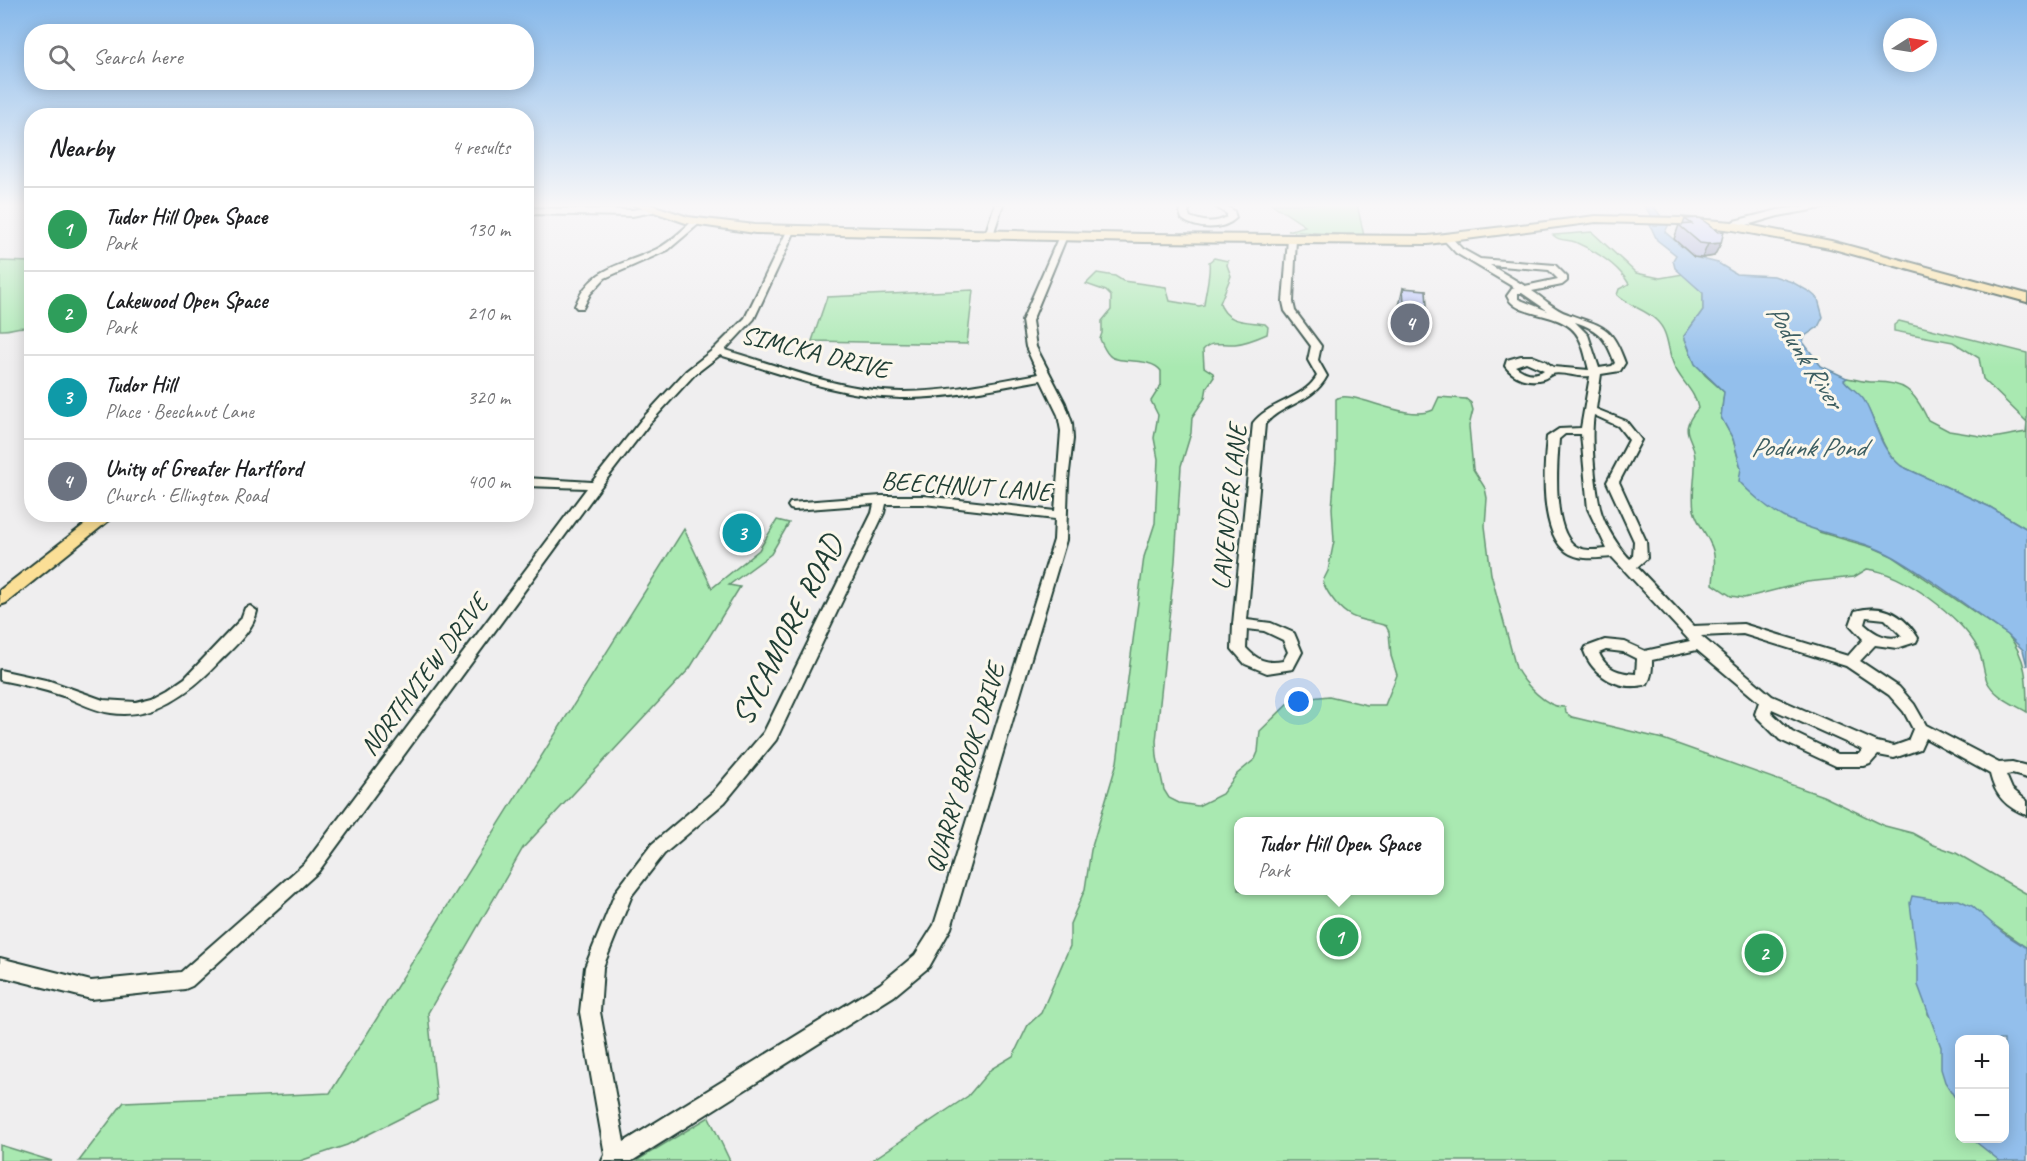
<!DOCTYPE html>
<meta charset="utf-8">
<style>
body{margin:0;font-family:Caveat,sans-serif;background:#f2f2f2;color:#202124}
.controls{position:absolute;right:18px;bottom:18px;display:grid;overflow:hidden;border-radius:12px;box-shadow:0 3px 15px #0003}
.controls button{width:54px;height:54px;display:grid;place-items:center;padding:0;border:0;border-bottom:2px solid #e0e0e0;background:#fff;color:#202124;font:30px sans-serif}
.compass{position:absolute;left:1883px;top:18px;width:54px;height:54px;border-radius:50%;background:#fff;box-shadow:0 3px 15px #0003;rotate:78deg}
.you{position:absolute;left:1299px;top:702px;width:21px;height:21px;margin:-15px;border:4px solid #fff;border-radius:50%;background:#1a73e8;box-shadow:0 0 0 9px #1a73e833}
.badge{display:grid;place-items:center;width:39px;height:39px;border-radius:50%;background:#1f6fb2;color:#fff;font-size:20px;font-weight:700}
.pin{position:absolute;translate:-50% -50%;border:3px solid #fff;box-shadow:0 2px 6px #0006}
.popup{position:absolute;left:1234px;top:817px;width:210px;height:78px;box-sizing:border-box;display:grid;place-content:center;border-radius:12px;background:#fff;filter:drop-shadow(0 2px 4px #0005);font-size:20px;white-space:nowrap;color:#757577}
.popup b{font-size:22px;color:#202124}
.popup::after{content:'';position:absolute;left:50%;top:100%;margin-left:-12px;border:12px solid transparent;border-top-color:#fff}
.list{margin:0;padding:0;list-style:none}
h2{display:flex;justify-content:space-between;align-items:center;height:78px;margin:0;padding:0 24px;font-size:26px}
h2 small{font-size:20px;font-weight:400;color:#757577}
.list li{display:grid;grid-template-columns:39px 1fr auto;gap:18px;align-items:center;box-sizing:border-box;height:84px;padding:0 24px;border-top:2px solid #e0e0e0}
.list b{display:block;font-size:22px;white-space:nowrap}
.list p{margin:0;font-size:20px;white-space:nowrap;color:#757577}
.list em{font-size:20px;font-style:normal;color:#757577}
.icon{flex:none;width:33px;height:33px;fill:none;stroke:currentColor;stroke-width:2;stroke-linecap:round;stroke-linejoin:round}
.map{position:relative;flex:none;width:2027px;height:1161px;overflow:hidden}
.search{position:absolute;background:#fff;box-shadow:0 3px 15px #0003;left:24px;top:24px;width:510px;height:66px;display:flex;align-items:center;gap:15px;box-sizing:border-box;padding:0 21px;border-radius:24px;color:#757577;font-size:22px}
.panel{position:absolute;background:#fff;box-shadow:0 3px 15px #0003;left:24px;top:108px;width:510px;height:414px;border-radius:24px}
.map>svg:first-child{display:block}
.green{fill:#a9e9b1;stroke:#649372;stroke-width:1.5;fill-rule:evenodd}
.water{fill:#93bfec;stroke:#658ba2;stroke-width:1.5}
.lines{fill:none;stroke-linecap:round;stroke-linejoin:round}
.minor-casing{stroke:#1f3d34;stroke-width:4}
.major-casing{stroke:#1f3d34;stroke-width:4}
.minor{fill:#fbf7ec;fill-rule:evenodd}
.major{fill:#fbdf96;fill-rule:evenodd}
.wall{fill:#a3acd6;stroke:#1f3d34;stroke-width:1.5}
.shaded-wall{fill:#848cae;stroke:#1f3d34;stroke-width:1.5}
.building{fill:#bdc8f9;stroke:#1f3d34;stroke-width:1.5}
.labels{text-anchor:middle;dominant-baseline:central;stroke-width:6;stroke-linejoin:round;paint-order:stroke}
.street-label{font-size:26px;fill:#1f3d34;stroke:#fbf7ec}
.water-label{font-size:27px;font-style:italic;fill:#3c5e62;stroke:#fbf7ec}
.near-street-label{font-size:32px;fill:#1f3d34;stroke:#fbf7ec}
</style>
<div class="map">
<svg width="2027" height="1161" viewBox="0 0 2027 1161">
<rect width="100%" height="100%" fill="#efeeef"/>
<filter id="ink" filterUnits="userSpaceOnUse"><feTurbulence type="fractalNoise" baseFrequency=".0167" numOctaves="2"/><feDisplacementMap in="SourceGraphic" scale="12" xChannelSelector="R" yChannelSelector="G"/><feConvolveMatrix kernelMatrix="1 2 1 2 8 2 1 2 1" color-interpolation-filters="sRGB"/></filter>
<g filter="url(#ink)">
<g class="green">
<polygon points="1272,204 1357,204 1364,236 1288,231 1305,226"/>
<path d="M1592 232 1636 273 1660 278 1683 274 1703 293V310L1684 336 1692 358 1705 375 1724 392 1721 417 1733 439 1741 469 1819 532 1874 548 1892 556 2008 635C2027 658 2027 681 2027 712 2013 704 1994 696 1987 681 1983 671 1983 659 1978 649 1963 618 1902 572 1867 569L1854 577 1807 582 1744 598 1731 596 1713 584C1714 570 1717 555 1710 543 1705 531 1697 523 1694 510 1691 492 1696 476 1695 459 1694 433 1676 435 1698 408 1695 390 1679 380 1673 363 1667 348 1669 332 1656 320 1645 309 1628 306 1617 295L1619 289 1629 284C1618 265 1595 251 1575 242 1567 239 1560 242 1553 235Z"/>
<path d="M1214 258 1228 261 1227 265 1231 276 1220 303C1226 324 1248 321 1265 324L1268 327 1267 334C1258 338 1245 343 1235 344 1223 345 1212 340 1203 350L1204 367 1213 373 1214 377 1207 387 1205 398 1192 417 1191 433 1181 466 1175 561 1156 741 1157 757 1164 790 1169 798 1179 803 1198 806 1222 794 1237 774 1255 759 1258 752 1260 731 1294 698 1302 696 1311 698 1329 696 1367 705H1385L1397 675 1391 656 1389 632 1386 626C1364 618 1352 623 1335 602 1330 595 1325 590 1323 581L1328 571 1334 541 1332 508 1336 460V399C1351 388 1406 423 1433 410L1439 397 1466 399 1471 403 1473 410 1469 426 1473 469 1485 488 1487 498 1485 526 1491 574 1516 668C1524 683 1547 709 1565 707L1566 713 1572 717 1663 739 1823 796 1885 826 1912 833 1934 845 1956 853 2027 894V948L1975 912 1951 900H1935L1928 1014 1959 1047 1960 1138 1997 1139 2015 1161H871L968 1096 991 1069 1013 1056 1028 1025 1041 1013 1070 946V924L1085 889 1091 850 1117 762 1144 557 1155 523 1158 459 1154 438 1158 415 1151 401 1161 385V371C1151 356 1117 365 1109 355 1105 351 1102 344 1100 339L1102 333V321L1111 310V296L1106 291 1086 284 1097 273 1115 276 1123 281 1166 287 1170 301 1199 306 1204 305C1205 292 1211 274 1209 262ZM1238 822H1440V890H1238Z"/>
<path d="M0 261 31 262V328C15 325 14 331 0 330Z"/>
<polygon points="973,290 967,344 812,341 827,297"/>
<polygon points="1899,321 2027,353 2027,422 1983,379 1979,358 1953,342 1894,331 1894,325"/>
<path d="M1847 378C1855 379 1863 382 1871 382 1904 381 1914 390 1928 420L1949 431 1993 438 2026 432 2027 422V529L1990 507 1901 466C1879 448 1878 423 1863 400 1858 392 1849 387 1843 380Z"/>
<polygon points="777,520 789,523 771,554 729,585 740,587 690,668 523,848 428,1013 437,1100 347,1145 300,1161 79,1161 124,1102 330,1093 684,529 712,588 759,550"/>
<polygon points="709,1117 730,1161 636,1161"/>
<polygon points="0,1145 52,1161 0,1161"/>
</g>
<g class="water">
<path d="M1643 204H1652L1668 226 1665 232 1694 257 1718 263 1736 274 1774 276 1792 282 1810 292 1818 299 1823 317 1818 327 1805 336 1803 342 1821 366 1847 378 1844 380C1850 388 1859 392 1864 400 1877 423 1879 449 1901 466L1990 507 2027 529V666L2023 650 2008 635C1970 609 1934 580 1894 557 1849 532 1800 536 1759 500 1752 494 1745 488 1739 481L1741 468 1733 439 1721 417 1724 392 1695 364 1684 336 1703 310V293L1675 268 1673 260 1676 255 1657 240 1650 225 1656 223Z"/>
<polygon points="1912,896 1937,900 1959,900 1972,906 2003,933 2027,948 2027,1161 2000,1161 1972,1139 2004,1138 2004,1040 1960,1040 1959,1104 1945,1082 1941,1069 1941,1047 1918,985 1918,967 1910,903"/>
</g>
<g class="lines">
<g class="minor-casing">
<g id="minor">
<polygon points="995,204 1003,204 993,235 989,238 985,235"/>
<path d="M1184 204H1192L1188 212 1190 217C1203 222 1215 224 1227 217V214L1212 204H1223L1234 211 1236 218C1223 231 1196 230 1182 219L1180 212Z"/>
<polygon points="1821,204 1845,204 1778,216 1733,229 1729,226 1734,221 1778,210"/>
<polygon points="650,207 654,210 653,212 632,216 526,214 526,208 632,210"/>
<path d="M694 220 701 222 668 250 605 278 590 294 583 308H577L575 306C591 266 622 266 657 249 671 242 682 230 694 220Z"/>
<path d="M791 228 795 231 754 319 725 350C783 367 841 391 902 392 948 392 993 382 1038 374L1026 347 1022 321 1059 236 1063 233 1067 236 1032 321 1036 347 1065 403 1072 423 1073 439 1068 480 1066 540 951 928 929 967 894 996 632 1161H602L605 1155 580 1012 585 967 616 891 652 844 713 792 764 732 872 513 874 504 794 510 790 509 788 506 790 503 881 496H924L1055 511 1061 431 1058 415 1041 380C995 388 948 399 901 398 839 397 779 373 720 355L694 375 649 424 599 489 318 872 192 986 185 989 91 999 0 976V958L91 981 181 972 306 862 587 488 526 486V478L592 482 641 420 686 371 714 349 745 318 787 231ZM886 504H924L1055 519 1054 540 934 925 915 955 880 984 624 1142 600 1012 603 967 632 895 664 854 725 802 776 740 884 513Z"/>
<path d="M1292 236 1296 239 1293 302 1295 311 1321 346 1318 360 1327 376C1312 404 1284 402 1265 424L1247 620 1271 623 1294 633 1302 652 1293 669 1267 673 1245 664 1232 649 1233 624 1253 423C1270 401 1303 400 1317 376L1308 360 1311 346 1285 311 1283 302 1288 239ZM1247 629 1264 631 1283 640 1288 652 1283 661C1266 664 1257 660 1246 648Z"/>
<path d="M1444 236H1450L1462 249 1480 259 1555 265 1567 277V281L1562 285 1532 291C1543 298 1555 310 1568 314 1603 327 1611 324 1625 363L1620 371 1601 374 1596 409 1626 421 1641 440 1619 482 1646 541 1647 558 1637 567 1693 626 1743 624 1848 656 1863 639 1850 625 1855 611C1883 603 1904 614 1918 638L1916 642 1897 648 1875 645 1860 661 1899 687 1914 704 1926 725 1999 763 2012 762 2027 766V778L2012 774 2006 775 2012 789 2027 801V815C2006 808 1995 795 1990 774L1925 738 1920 749 1894 758 1878 755 1870 764 1864 766H1836L1780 740 1758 718 1755 714 1759 702 1697 650 1652 660C1652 669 1652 676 1647 684 1620 692 1593 676 1584 651L1586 647 1605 640 1625 642 1645 651 1690 641 1612 557C1597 558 1580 561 1567 552 1539 533 1544 466 1547 437L1559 429 1581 428 1590 376C1579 378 1561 371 1552 374 1549 375 1547 378 1543 379 1529 383 1514 378 1505 366L1507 360 1521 356H1532L1545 361 1553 367 1589 370C1586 359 1584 347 1579 338 1564 309 1517 320 1507 296L1512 289 1515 288 1456 253 1444 240ZM1490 265 1549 270 1558 279 1525 286ZM1518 293H1522L1548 311 1518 299ZM1575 322C1600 330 1606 339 1615 363L1612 366 1599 368 1588 335ZM1526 362 1544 370C1534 377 1524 373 1515 366ZM1594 415 1618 426 1629 440 1607 482 1634 541 1633 557 1630 559C1618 547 1604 525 1600 508 1595 484 1590 439 1594 415ZM1565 434H1581L1588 509 1607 549C1596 550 1583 552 1574 545 1552 527 1557 465 1559 439ZM1866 617 1885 619 1902 636C1887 641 1875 634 1864 624ZM1743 634 1846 666 1889 695 1904 712 1913 729 1908 741 1894 746 1877 742 1772 696 1701 636ZM1606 650 1623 652 1637 659 1636 674C1620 673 1606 670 1599 653ZM1772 709 1863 750 1860 754H1838L1792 732 1771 712Z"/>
<path d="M250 606 257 611C253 631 233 648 219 662 191 692 154 720 111 713 94 711 79 702 63 696 42 689 21 684 0 680V670L50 681 103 700 136 702 152 698 169 689 185 678 241 619 245 608Z"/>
</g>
</g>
<g class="major-casing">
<g id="major">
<polygon points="631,204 649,204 688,217 755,225 1144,234 1428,236 1596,216 1679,218 1733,222 1831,241 2027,294 2027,302 1830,248 1733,230 1679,224 1596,222 1428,244 1144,242 755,233 686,223"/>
<polygon points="98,514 117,514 6,603 0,605 0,590"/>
</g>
</g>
<use href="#minor" class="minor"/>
<use href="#major" class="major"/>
</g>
<g class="wall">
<polygon points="1685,219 1721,243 1714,256 1702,258 1694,257 1674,239 1679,225 1683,225"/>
<polygon points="1403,288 1428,321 1423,340 1400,338 1399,306"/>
</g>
<polygon class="shaded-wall" points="1721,243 1714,256 1702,258 1708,244"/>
<g class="building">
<polygon points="1700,218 1719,232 1724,231 1721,243 1708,244 1700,243 1679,225 1692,224 1685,219"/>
<polygon points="1403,288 1426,290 1428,321 1405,318"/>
</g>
</g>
<linearGradient id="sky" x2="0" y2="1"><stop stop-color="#86b8ea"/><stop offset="0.56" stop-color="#f8f7f8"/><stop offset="1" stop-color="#f8f7f8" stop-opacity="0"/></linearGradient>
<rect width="2027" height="367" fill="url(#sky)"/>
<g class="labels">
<g class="street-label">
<text transform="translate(815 352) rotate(14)">SIMCKA DRIVE</text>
<text transform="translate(966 486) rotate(4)">BEECHNUT LANE</text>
<text transform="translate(1229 507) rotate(-84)">LAVENDER LANE</text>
<text transform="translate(424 675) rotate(-53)">NORTHVIEW DRIVE</text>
<text transform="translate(965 768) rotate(-73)">QUARRY BROOK DRIVE</text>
</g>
<g class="water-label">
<text transform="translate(1805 356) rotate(57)">Podunk River</text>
<text x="1808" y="447">Podunk Pond</text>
</g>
<g class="near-street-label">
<text transform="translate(787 630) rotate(-63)">SYCAMORE ROAD</text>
</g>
</g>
</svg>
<div class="controls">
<button>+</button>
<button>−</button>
</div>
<svg class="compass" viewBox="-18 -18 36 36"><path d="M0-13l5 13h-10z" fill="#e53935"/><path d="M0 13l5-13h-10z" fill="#757577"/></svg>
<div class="you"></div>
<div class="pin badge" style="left:1339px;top:937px;background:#2e9e5b">1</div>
<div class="popup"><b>Tudor Hill Open Space</b>Park</div>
<div class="pin badge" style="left:1764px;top:953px;background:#2e9e5b">2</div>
<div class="pin badge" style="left:742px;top:533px;background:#0f9aa8">3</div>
<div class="pin badge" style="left:1410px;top:323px;background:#6b7280">4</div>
<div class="search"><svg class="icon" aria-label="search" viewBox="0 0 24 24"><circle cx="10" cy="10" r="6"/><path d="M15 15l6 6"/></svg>Search here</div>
<section class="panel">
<h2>Nearby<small>4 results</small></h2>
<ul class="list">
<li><span class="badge" style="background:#2e9e5b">1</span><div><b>Tudor Hill Open Space</b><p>Park</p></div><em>130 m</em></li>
<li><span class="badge" style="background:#2e9e5b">2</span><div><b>Lakewood Open Space</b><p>Park</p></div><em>210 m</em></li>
<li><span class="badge" style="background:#0f9aa8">3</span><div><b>Tudor Hill</b><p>Place · Beechnut Lane</p></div><em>320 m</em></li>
<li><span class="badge" style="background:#6b7280">4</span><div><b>Unity of Greater Hartford</b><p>Church · Ellington Road</p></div><em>400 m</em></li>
</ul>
</section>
</div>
